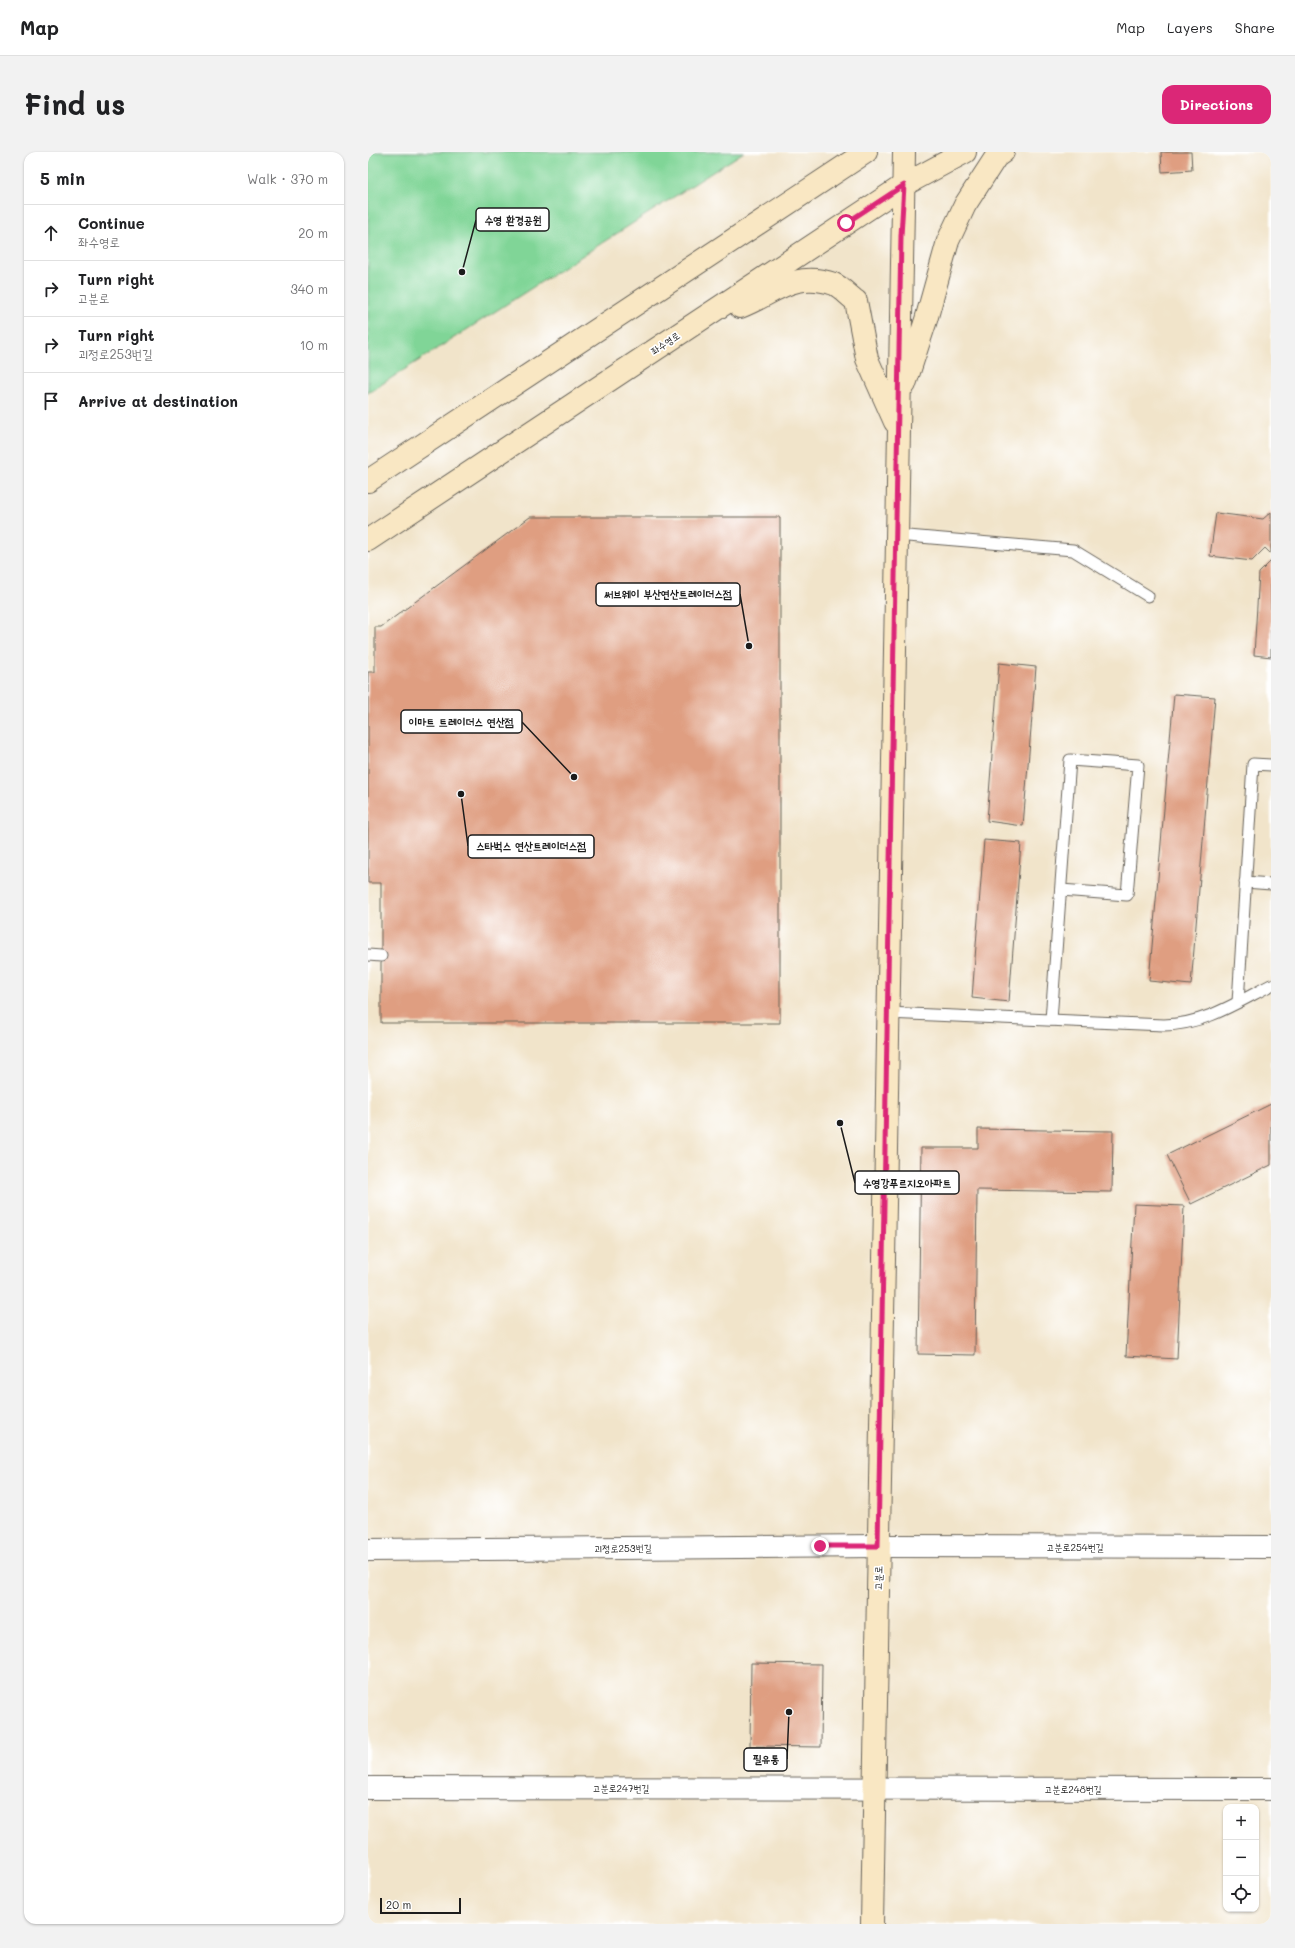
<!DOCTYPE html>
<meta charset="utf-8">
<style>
body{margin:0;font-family:Mali,"Poor Story",sans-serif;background:#f2f2f2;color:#202124}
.controls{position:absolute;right:12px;bottom:12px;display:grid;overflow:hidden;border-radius:8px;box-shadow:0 1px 3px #0004}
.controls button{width:36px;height:36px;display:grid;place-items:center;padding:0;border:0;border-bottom:1px solid #e0e0e0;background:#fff;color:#202124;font:20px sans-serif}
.scale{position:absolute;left:12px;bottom:10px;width:81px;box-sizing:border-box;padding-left:4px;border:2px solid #1c1c1c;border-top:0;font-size:11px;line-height:14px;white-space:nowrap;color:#1c1c1c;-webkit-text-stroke:3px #fff;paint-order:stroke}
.stop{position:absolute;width:12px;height:12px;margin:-9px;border:3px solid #db2777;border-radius:50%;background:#fff}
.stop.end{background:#db2777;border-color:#fff;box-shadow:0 1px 4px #0008}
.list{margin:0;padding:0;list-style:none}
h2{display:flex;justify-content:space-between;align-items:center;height:52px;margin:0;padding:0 16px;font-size:17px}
h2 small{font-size:13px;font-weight:400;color:#757577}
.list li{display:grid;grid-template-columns:26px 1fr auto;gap:12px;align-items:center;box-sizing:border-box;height:56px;padding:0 16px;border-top:1px solid #e0e0e0}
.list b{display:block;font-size:15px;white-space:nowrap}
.list p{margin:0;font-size:13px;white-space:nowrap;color:#757577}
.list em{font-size:13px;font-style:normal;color:#757577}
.icon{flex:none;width:22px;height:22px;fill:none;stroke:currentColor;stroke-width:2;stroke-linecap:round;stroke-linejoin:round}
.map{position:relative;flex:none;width:903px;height:1772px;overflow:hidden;border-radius:12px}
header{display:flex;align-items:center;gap:24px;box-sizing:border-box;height:56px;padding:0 20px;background:#fff;border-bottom:1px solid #e0e0e0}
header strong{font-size:19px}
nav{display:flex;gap:22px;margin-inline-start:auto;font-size:14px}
.intro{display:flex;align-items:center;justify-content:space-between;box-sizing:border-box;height:96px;padding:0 24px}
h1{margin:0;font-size:28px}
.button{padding:10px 18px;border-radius:12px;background:#db2777;color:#fff;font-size:14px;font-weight:700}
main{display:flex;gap:24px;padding:0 24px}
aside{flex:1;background:#fff;border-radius:12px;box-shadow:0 1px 3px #0004}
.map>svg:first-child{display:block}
.green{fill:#80d597;stroke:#4e785a}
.building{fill:#df9e81}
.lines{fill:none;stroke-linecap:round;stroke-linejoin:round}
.service-casing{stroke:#676259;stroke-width:13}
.minor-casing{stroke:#676259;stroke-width:24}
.secondary-casing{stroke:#676259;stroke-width:24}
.service{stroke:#fff;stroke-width:11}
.minor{stroke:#fff;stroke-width:22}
.secondary{stroke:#f9e7c3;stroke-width:22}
.route{stroke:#db2777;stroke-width:5}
.labels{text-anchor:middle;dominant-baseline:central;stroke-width:3.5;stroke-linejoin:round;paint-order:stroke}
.street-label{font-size:10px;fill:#1c1c1c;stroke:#fff}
.leader{fill:none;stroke:#1c1c1c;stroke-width:1.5}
.callout-dot{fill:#1c1c1c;stroke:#fff;stroke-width:1.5}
.callout{fill:#fff;stroke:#1c1c1c;stroke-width:1.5}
.callout-label{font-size:11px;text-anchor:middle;font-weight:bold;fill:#1c1c1c}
</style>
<header>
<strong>Map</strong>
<nav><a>Map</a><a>Layers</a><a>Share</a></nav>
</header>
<div class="intro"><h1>Find us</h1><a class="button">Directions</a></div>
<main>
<aside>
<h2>5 min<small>Walk · 370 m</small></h2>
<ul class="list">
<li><svg class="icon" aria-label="ahead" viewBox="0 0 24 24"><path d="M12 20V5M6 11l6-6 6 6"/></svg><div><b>Continue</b><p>좌수영로</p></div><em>20 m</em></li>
<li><svg class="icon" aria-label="right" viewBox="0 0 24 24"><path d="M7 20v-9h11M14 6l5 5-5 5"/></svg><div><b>Turn right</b><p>고분로</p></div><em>340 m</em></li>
<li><svg class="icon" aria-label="right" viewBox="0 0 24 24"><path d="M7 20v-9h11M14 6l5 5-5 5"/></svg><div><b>Turn right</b><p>괴정로253번길</p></div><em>10 m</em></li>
<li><svg class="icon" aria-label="arrive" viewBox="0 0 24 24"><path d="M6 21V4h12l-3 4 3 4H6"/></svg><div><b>Arrive at destination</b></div></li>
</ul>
</aside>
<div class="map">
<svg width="903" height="1772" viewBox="0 0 903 1772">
<rect width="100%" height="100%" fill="#fff"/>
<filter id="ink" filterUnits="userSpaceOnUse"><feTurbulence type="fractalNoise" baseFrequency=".025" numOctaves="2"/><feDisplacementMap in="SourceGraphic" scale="8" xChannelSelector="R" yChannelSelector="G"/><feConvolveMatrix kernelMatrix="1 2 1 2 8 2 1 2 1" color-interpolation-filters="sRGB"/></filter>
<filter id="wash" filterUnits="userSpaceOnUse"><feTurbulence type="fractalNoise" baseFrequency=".012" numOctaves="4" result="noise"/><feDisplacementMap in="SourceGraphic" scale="16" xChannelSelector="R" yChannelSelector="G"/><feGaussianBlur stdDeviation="0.9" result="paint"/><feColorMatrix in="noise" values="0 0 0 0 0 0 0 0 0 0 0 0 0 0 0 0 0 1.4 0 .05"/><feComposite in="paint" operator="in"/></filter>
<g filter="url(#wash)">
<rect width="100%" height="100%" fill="#f1e4ca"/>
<polygon class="green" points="0,0 376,0 0,241"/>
<g id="blocks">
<g class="building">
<polygon points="793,0 823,0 824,18 794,20"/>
<polygon points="903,360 903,402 897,396 884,409 842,404 848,361 895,367"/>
<polygon points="162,365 412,365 412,871 13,871 13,731 0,731 0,520 7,520 7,475 13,475"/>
<polygon points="903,409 903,505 886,503 891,421"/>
<polygon points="631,511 668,515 655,674 619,669"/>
<polygon points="806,542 847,545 823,833 781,829"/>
<polygon points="616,688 653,691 641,850 604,846"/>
<polygon points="903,952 903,1013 823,1052 799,1003"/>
<polygon points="610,977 745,979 744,1040 609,1038 607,1203 550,1202 553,996 610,996"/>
<polygon points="766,1052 816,1054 809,1207 758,1204"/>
<polygon points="383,1511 454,1512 453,1595 382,1594"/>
</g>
</g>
</g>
<g filter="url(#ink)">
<use href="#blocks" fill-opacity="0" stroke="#676259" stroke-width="1"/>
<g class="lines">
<g class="service-casing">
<g id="service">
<polyline points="528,383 705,398 780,444"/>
<polyline points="877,730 903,732"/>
<polyline points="0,803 13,804"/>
<polyline points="870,850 885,612 903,613"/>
<path d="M519 861 796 873C837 872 868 851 903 833"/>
<polyline points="683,868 702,608 770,613 759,743 693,738"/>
</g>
</g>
<g class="minor-casing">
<g id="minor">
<polyline points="0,1398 510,1394 903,1395"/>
<polyline points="0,1636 903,1637"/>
</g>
</g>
<g class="secondary-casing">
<g id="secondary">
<path d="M372 155C406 142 425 118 466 132 473 135 481 144 488 149L499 207 527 270"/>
<polyline points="537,232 558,168 580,89 597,53 628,5 635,0"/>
<polyline points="0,329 498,0"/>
<polyline points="0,388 536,33 597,0"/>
<polyline points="504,1772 536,0"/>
</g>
</g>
<use href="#service" class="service"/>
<use href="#minor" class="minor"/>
<use href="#secondary" class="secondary"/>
</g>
</g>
<g class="lines" filter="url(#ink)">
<polyline class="route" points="452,1394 510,1394 533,84 536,33 478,71"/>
</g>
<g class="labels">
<g class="street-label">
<text transform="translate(297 191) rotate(-34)">좌수영로</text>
<text x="707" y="1395">고분로254번길</text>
<text transform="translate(255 1396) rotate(-1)">괴정로253번길</text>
<text transform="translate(510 1426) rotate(-89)">고분로</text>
<text x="253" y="1636">고분로247번길</text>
<text x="705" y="1637">고분로248번길</text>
</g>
</g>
<path class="leader" d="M94 120L108 68M381 494L372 442M206 625L154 570M93 642L100 694M472 971L487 1031M421 1560L419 1607"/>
<g class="callout-dot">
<circle cx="94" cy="120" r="4"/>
<circle cx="381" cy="494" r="4"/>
<circle cx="206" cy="625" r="4"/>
<circle cx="93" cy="642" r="4"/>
<circle cx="472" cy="971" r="4"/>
<circle cx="421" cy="1560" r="4"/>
</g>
<g class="callout">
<rect x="108" y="56" width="73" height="23" rx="4"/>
<rect x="228" y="431" width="144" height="23" rx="4"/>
<rect x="33" y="558" width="121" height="23" rx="4"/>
<rect x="100" y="683" width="126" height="23" rx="4"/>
<rect x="487" y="1019" width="104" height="23" rx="4"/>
<rect x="376" y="1596" width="43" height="23" rx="4"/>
</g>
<g class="callout-label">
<text x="145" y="72">수영 환경공원</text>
<text x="300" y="446">써브웨이 부산연산트레이더스점</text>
<text x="93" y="574">이마트 트레이더스 연산점</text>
<text x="163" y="698">스타벅스 연산트레이더스점</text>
<text x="539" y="1035">수영강푸르지오아파트</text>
<text x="398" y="1611">필유통</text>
</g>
</svg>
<div class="controls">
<button>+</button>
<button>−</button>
<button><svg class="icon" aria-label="locate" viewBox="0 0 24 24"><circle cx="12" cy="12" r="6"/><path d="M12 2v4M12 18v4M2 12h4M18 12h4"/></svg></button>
</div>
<div class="scale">20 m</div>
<div class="stop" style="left:478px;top:71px"></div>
<div class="stop end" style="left:452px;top:1394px"></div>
</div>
</main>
